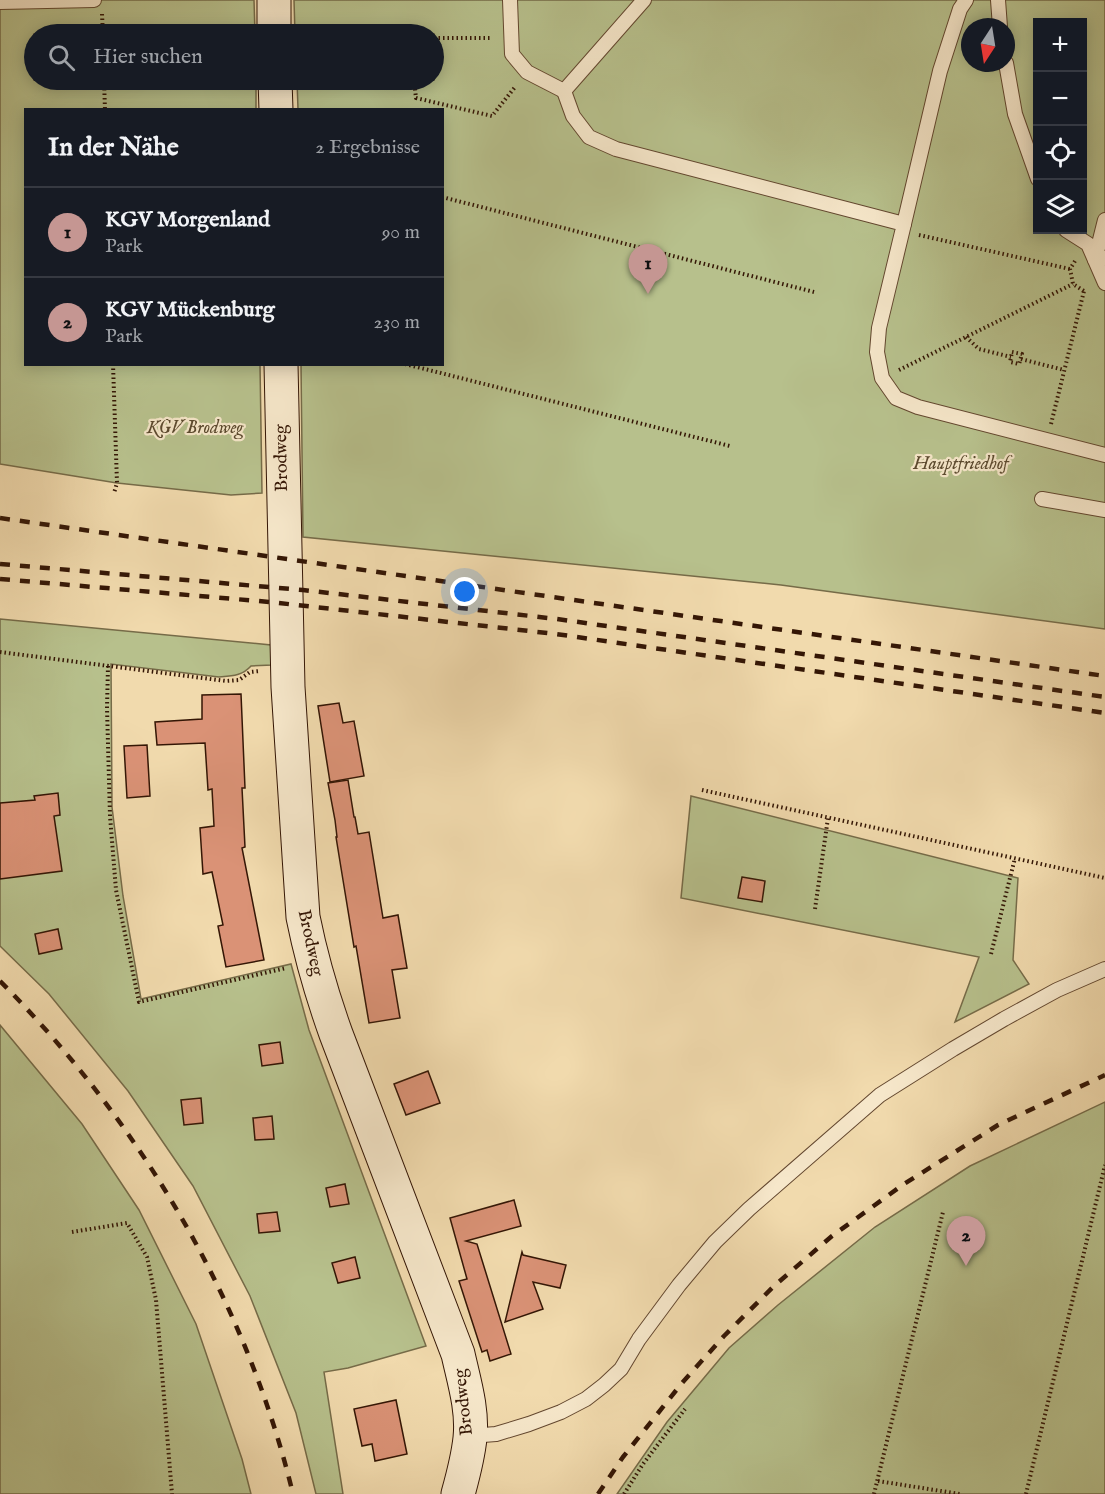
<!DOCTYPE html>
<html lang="de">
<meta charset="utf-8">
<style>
body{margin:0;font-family:"IM FELL English",serif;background:#242831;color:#f1f3f6}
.controls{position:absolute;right:18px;top:18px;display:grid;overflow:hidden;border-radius:0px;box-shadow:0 3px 15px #0003}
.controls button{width:54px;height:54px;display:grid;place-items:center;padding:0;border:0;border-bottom:2px solid #363941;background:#171b24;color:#f1f3f6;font:30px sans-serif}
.compass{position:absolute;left:961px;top:18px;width:54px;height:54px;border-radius:50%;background:#171b24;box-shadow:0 3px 15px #0003;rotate:192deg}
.you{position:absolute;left:465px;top:592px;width:21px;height:21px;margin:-15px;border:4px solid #fff;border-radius:50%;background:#1a73e8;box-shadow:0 0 0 9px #1a73e833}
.badge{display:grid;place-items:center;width:39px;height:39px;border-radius:50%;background:#c59692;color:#111;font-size:20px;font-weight:700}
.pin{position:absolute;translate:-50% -50px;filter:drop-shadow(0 2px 3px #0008)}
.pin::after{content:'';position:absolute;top:32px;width:21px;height:18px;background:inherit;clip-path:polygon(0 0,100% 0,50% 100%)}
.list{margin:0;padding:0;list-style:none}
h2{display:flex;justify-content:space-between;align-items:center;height:78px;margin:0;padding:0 24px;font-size:26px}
h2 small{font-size:20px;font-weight:400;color:#9ea1a6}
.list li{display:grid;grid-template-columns:39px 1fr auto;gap:18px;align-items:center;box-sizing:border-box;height:90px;padding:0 24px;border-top:2px solid #363941}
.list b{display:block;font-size:22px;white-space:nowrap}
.list p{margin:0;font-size:20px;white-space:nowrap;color:#9ea1a6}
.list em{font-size:20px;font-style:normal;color:#9ea1a6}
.icon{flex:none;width:33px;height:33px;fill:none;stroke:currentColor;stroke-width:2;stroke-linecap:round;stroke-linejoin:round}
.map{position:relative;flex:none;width:1105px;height:1494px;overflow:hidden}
.search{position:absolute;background:#171b24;box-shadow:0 3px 15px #0003;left:24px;top:24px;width:420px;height:66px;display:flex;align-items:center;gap:15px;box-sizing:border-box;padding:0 21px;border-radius:33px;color:#9ea1a6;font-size:22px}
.panel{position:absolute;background:#171b24;box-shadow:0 3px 15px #0003;left:24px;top:108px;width:420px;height:258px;border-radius:0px}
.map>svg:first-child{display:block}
.green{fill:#b7c08c;stroke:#766b48;stroke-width:1.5;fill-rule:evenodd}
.building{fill:#da9276;stroke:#341605;stroke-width:1.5}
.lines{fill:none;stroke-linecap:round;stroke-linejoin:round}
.lane-casing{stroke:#63472f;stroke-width:16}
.secondary-casing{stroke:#341605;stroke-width:35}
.path{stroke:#341605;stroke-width:4;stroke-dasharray:1.5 3;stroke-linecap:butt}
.lane{stroke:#f6e7ca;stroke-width:14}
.secondary{stroke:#f6e7ca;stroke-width:33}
.rail{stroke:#341605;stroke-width:4.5;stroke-dasharray:10 10;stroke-linecap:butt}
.labels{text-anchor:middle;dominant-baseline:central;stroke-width:4.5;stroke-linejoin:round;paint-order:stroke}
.park-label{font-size:18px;font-style:italic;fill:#5b492e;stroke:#f6e7ca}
.street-label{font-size:18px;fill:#341605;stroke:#f6e7ca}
</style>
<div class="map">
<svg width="1105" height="1494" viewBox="0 0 1105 1494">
<rect width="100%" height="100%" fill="#f1daad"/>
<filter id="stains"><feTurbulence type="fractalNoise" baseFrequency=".00333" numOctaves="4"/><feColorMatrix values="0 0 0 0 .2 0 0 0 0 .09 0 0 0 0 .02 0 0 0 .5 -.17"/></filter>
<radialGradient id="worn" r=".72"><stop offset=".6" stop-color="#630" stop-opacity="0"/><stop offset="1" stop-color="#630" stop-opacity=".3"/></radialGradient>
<g class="green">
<polygon points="0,0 254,0 255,34 34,34 34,80 256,80 256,109 26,110 26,364 260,365 262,493 231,495 117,483 0,464"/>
<path d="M294 0H1105V629L781 585 303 537 301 365 442 364V110L298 109 297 80H434V34H295ZM1038 22H1082V230H1038ZM970 27H1006V63H970Z"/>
<path d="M0 619 271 645 272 665 251 666C242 676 232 676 219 677L111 664 112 807 123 896 141 999 291 964 309 1030 426 1346 348 1368 324 1372 343 1494H316L296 1413 250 1296 193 1186 128 1091 49 994 0 946Z"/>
<polygon points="691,796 1018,878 1013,960 1029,984 955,1022 979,957 681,898"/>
<polygon points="0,1025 82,1124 139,1210 196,1324 242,1459 251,1494 0,1494"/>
<polygon points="1105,1102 1105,1494 617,1494 667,1422 729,1348 778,1305 875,1227 970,1166"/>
</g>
<g class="building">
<polygon points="241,694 245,788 242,788 245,847 242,848 264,960 226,967 218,926 223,925 212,872 203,874 200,828 214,826 212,789 208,790 205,743 157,745 155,722 202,719 202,695"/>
<polygon points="339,703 343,723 354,721 364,776 330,782 318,706"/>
<polygon points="147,745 150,796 127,798 124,746"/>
<polygon points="348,780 354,817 355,817 358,834 369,832 383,918 398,915 407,968 392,970 400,1018 369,1023 356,946 354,947 342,874 336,837 337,837 335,820 328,783"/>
<polygon points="58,793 60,815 54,816 62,871 0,879 0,803 35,800 34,796"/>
<polygon points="742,877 765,881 762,902 738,898"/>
<polygon points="58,929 62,949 39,954 35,934"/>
<polygon points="280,1042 283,1063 262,1066 259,1045"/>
<polygon points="428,1071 440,1103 406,1115 394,1084"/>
<polygon points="201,1098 203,1123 184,1125 181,1100"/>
<polygon points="272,1116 274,1139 255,1140 253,1118"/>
<polygon points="345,1184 349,1204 330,1207 326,1188"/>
<polygon points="514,1200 521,1226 466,1241 477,1244 511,1354 490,1361 487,1350 482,1352 459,1281 467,1279 450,1218"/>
<polygon points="277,1212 280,1231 259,1233 257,1214"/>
<polygon points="522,1252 523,1255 566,1265 560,1288 533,1282 543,1309 505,1322"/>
<polygon points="355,1257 360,1278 338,1283 332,1263"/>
<polygon points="396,1400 407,1454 375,1461 372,1444 362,1446 354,1409"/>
</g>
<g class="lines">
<g class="lane-casing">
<g id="lane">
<polyline points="510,0 512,54 527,72 564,91"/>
<polyline points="644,0 564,91 573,116 589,137 616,149 904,224 879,328 877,352 882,378 896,398 918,407 1105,455"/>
<polyline points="998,0 1000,27"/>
<polyline points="0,2 94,0"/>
<polyline points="1006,63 1015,114 1038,179"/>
<polyline points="1105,220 1095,260 1105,258"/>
<polyline points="904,224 940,71 960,9 966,0"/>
<polyline points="1066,230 1088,244 1105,283"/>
<polyline points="1042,499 1105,510"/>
<polyline points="470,1436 496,1434 529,1424 561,1412 586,1399 604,1385 621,1369 639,1339 679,1285 715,1242 749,1209 880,1095 953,1049 1004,1019 1057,990 1105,969"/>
</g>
</g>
<g class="secondary-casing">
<g id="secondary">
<polyline points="274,0 274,34"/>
<polyline points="275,80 276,110"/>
<path d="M281 364 288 687 303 917C311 957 322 995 336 1034L458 1354C464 1381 473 1410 470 1438 468 1457 463 1476 458 1494"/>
</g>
</g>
<g class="path">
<polyline points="102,14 103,34"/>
<polyline points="434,38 492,38"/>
<polyline points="104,80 105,110"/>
<polyline points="414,80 416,98 492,116 515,87"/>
<polyline points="442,197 814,292"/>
<polyline points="919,235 1070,269"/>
<polyline points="1075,261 1070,269 1073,284 1084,291"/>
<polyline points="966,337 979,349 1011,357"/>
<polygon points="1012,352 1022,354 1019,364 1010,362"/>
<polyline points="1021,359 1064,370"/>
<polyline points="113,364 117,483 114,493"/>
<polyline points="405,364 730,446"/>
<polyline points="899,370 1073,284"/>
<polyline points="1051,424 1084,291"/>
<polyline points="0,652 226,681 239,680 250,672 260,671"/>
<polyline points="108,666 107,708 110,816 116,890 139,1002 286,968"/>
<polyline points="702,790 1105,878"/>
<polyline points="815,909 828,818"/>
<polyline points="991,954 1015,858"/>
<polyline points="72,1232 127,1223 147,1257 156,1300 172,1494"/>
<polyline points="878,1481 960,1494"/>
<polyline points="624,1494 643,1464 685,1409"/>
<polyline points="874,1494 943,1212"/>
<polyline points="1026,1494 1105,1165"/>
</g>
<use href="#lane" class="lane"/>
<use href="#secondary" class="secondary"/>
<g class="rail">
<polyline points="0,518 1105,676"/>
<polyline points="0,564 303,590 557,619 1105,697"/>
<polyline points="0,579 270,602 556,634 1105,713"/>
<path d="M0 981C140 1122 246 1300 293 1494"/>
<polyline points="598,1494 623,1457 682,1383 724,1336 774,1286 832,1236 904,1184 998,1125 1105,1075"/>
</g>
</g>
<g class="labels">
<g class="park-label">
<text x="195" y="428">KGV Brodweg</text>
<text x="961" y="464">Hauptfriedhof</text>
</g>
<g class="street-label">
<text transform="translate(282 458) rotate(-91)">Brodweg</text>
<text transform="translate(310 943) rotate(78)">Brodweg</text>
<text transform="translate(464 1402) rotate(-96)">Brodweg</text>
</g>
</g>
<rect width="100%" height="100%" filter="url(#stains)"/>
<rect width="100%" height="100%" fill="url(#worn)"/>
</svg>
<div class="controls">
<button>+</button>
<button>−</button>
<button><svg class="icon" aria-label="locate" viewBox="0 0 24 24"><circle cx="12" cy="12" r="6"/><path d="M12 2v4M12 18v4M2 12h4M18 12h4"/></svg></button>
<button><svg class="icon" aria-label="layers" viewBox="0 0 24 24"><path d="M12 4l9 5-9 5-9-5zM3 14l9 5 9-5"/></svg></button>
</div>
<svg class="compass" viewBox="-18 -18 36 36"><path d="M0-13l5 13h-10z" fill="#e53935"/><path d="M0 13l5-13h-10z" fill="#9ea1a6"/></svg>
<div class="you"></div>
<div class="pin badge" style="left:648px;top:294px">1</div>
<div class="pin badge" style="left:966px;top:1266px">2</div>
<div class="search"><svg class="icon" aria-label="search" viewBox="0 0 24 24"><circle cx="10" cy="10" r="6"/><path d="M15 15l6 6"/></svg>Hier suchen</div>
<section class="panel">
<h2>In der Nähe<small>2 Ergebnisse</small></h2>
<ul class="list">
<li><span class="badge">1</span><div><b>KGV Morgenland</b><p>Park</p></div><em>90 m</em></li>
<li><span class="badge">2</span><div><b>KGV Mückenburg</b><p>Park</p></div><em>230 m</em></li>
</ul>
</section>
</div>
